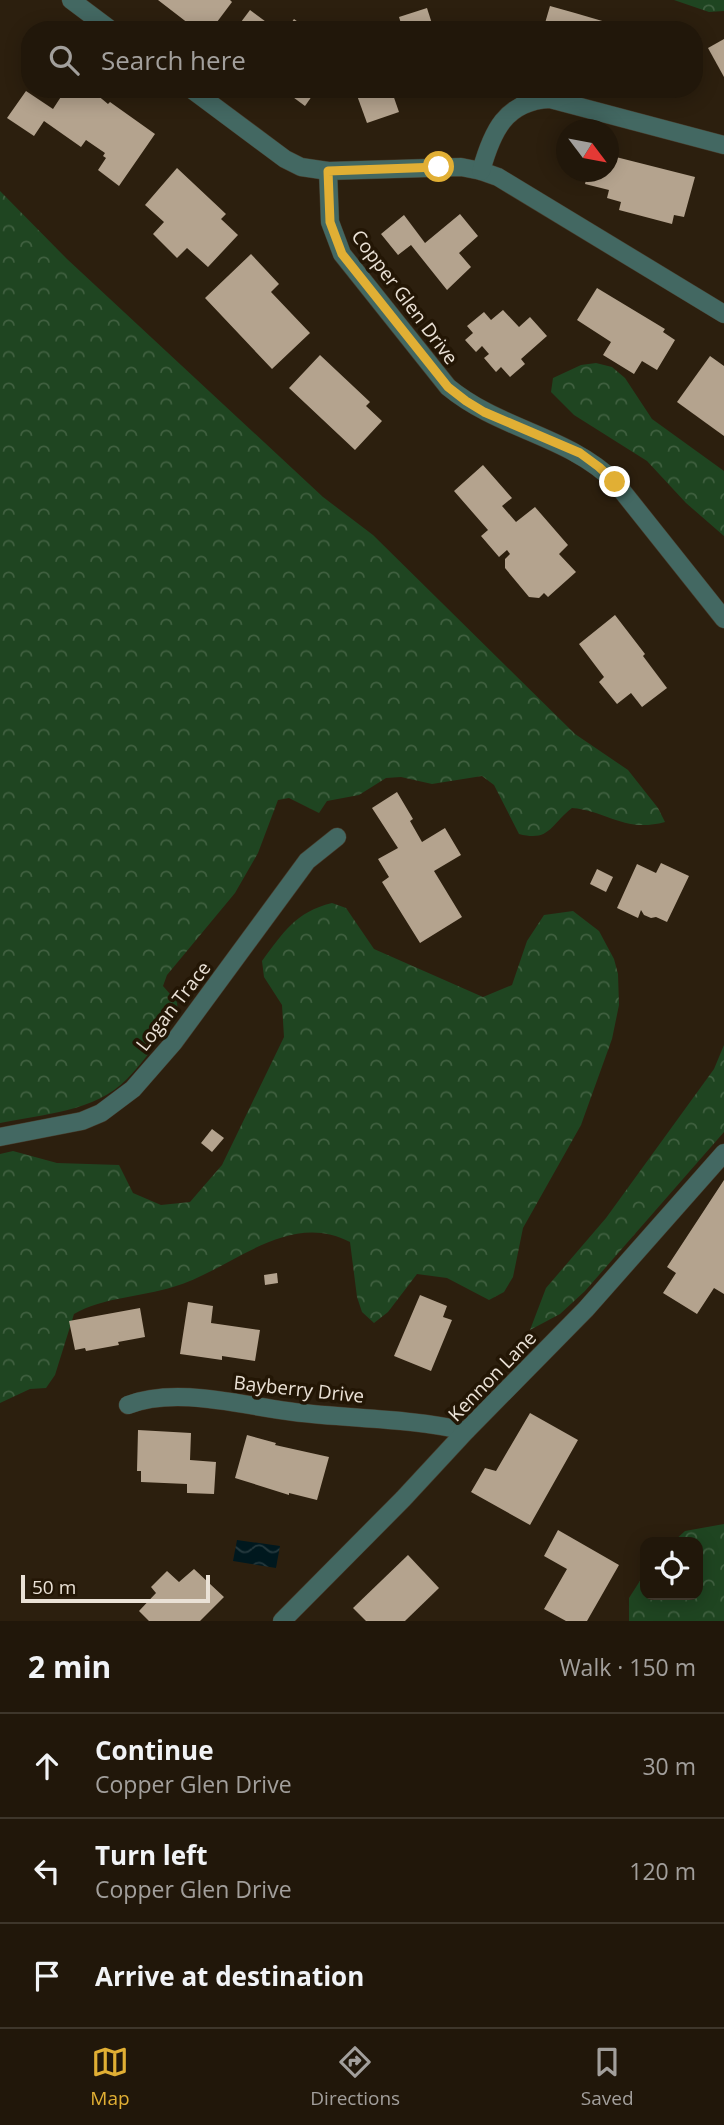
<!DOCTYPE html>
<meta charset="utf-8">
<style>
body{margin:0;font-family:"Open Sans",sans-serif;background:#292013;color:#f1f3f6}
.controls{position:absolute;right:21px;bottom:21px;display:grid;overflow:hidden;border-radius:14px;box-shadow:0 4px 18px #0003}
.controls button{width:63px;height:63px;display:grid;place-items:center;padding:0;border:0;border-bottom:2px solid #3e362b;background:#21170a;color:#f1f3f6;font:35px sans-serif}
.compass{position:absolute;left:556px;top:119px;width:63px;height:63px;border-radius:50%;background:#21170a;box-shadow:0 4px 18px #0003;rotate:122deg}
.scale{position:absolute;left:21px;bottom:18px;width:189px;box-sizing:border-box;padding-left:7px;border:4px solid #eae1d6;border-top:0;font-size:19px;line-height:24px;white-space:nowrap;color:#eae1d6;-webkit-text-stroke:5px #231605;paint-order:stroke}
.stop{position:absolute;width:21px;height:21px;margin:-16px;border:5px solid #e1af34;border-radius:50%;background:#fff}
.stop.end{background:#e1af34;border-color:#fff;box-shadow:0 2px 7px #0008}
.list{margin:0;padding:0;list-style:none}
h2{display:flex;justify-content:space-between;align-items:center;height:91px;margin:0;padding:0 28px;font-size:30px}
h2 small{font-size:23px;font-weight:400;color:#a29f9c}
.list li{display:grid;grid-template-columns:46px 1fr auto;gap:21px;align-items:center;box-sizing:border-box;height:105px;padding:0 28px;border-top:2px solid #3e362b}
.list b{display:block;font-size:26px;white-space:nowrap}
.list p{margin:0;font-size:23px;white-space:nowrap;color:#a29f9c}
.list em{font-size:23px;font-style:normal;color:#a29f9c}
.icon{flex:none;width:38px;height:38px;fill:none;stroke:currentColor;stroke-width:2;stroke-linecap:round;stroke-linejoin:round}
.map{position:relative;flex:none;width:724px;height:1621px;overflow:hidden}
.search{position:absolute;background:#21170a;box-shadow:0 4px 18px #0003;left:21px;right:21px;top:21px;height:77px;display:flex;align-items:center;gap:18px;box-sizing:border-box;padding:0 24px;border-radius:28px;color:#a29f9c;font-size:26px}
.sheet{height:406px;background:#21170a}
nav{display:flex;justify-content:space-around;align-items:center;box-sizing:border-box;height:98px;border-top:2px solid #3e362b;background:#21170a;font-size:19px;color:#a29f9c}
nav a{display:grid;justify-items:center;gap:4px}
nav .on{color:#e1af34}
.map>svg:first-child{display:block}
.forest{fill:url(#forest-crowns)}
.water{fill:url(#water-waves)}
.building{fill:#b4a38e}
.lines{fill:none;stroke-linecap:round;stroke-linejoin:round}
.minor-casing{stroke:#473a2a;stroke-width:19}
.minor{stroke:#436862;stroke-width:18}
.route{stroke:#e1af34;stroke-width:9}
.labels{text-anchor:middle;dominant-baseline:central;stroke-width:7;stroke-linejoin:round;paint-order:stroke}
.street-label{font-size:19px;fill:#eae1d6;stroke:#231605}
</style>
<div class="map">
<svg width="724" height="1621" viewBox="0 0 724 1621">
<defs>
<pattern id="forest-crowns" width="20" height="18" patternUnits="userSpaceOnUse" patternTransform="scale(1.75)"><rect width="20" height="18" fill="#1f4521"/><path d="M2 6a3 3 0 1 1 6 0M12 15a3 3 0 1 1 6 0" fill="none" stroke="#406040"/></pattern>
<pattern id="water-waves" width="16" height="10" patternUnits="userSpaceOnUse" patternTransform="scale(1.75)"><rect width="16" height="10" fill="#00181e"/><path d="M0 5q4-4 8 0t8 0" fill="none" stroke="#25393e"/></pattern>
</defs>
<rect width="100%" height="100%" fill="#2c1f0e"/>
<g class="forest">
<polygon points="674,0 724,0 724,11 709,12"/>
<path d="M0 191 67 259 323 497 373 535 575 734 628 770 658 808 665 822C624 833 608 811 572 808 550 825 550 842 519 834L494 785 482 776 432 784 401 777 386 778 359 795 327 801 319 813 289 798 278 800 258 853 235 893 167 975 163 986 177 1002 178 1014C161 1035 146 1060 127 1079 95 1112 43 1114 0 1123Z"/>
<polygon points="596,363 612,367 625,378 652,419 724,471 724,536 686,503 647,461 574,415 551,392 553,378 581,365"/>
<path d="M332 903 346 908 374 949 483 997 512 985 527 941 544 915 573 911 599 931 614 959 618 974 619 1005 612 1039 581 1125 523 1228 513 1277 504 1292 489 1300 447 1278 417 1274 388 1312 374 1323 362 1312 357 1297 350 1242C287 1209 230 1271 173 1287 141 1297 104 1297 74 1314L55 1375 46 1388 30 1389 0 1403V1154L13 1151 57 1163 119 1165 133 1193 161 1205 190 1202 222 1165 284 1037 282 1005 264 977 262 961C283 933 295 912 332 903Z"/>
<polygon points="724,1045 724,1132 585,1291 560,1314 530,1330 546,1288 606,1218 714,1069"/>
<polygon points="724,1524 724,1621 629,1621 629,1598 645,1573 645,1595 698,1595 698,1542 673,1542 685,1531"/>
</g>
<polygon class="water" points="237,1540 280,1546 276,1568 233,1561"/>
<g class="building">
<polygon points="158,0 230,0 232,2 211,30 201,30 194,25 193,27"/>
<polygon points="550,6 575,13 633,30 543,30"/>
<polygon points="427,8 434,30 403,30 399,17"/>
<polygon points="250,10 277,30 235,30"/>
<polygon points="294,19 309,30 286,30"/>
<polygon points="724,39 724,77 708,48"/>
<polygon points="66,89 90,89 108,104 110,102 155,134 119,186 98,170 106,158 103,156 105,153 86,140 81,147 44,121 34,136 7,118 26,91 53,109"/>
<polygon points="282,89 317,89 305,106"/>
<polygon points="359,89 391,89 399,112 367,123 355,90"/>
<polygon points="608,155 695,177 684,217 674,215 672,224 619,210 621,202 607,198 609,190 585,184 588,172 608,172"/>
<polygon points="177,168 226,214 221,219 238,235 208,267 187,248 177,258 153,234 164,222 145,205"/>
<polygon points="460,214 478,236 459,253 471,267 447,290 411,245 398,255 381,234 404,215 425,243"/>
<polygon points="251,254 279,284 271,292 310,333 272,369 205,298"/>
<polygon points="597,288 665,329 663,332 675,340 657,370 642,361 634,374 603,355 611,342 577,320"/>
<polygon points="503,310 519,327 530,317 547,336 521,359 525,364 510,377 501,367 496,372 484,358 489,354 482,346 476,352 465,340 473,333 467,326 484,312 491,320"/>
<polygon points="320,355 370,402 366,406 382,421 355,450 289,388"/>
<polygon points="710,356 724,366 724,436 677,402"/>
<polygon points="483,465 512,498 502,506 516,522 535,507 568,545 559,554 576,572 548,597 544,593 539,598 529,597 505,568 505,559 510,554 507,550 499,557 481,536 488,530 454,491"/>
<polygon points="615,615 645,654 643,656 667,688 642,707 631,693 617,704 599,682 604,677 579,644"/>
<polygon points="397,792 413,819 410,821 422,842 445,828 461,855 434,871 462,917 420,943 382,882 389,877 378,859 398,848 372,808"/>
<polygon points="661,863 689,876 667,922 656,917 651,918 644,915 641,910 638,918 617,908 637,864 656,873"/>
<polygon points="597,869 613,877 606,892 590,884"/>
<polygon points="212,1129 224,1138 212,1152 201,1143"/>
<polygon points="724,1180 724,1294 714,1288 697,1314 663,1293 676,1273 667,1267"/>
<polygon points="277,1273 278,1283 265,1285 264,1275"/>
<polygon points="420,1295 447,1306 443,1317 452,1320 431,1371 394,1356"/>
<polygon points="188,1302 213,1306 211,1323 260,1330 255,1361 222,1356 222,1360 180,1354"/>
<polygon points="140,1308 145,1337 118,1342 119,1345 86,1351 85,1348 75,1350 69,1321"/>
<polygon points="530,1413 578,1440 530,1525 471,1492 485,1468 496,1471"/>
<polygon points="138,1430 191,1433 190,1460 216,1462 214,1494 187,1493 187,1484 141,1482 141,1471 137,1471"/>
<polygon points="247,1435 276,1443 275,1445 329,1457 317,1500 289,1493 289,1495 235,1478"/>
<polygon points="558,1530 619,1565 587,1621 566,1621 544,1609 567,1569 544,1556"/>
<polygon points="408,1555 439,1588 405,1621 366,1621 353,1608"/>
<polygon points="194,1569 224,1597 200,1621 149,1621 139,1611 156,1593 151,1587 167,1571 179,1582"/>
</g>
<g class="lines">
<g class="minor-casing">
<g id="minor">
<polyline points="71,0 111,30"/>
<polyline points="191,89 285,159 301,167 328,171 461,167 481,171 498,177 724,314"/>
<path d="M328 171 330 222 342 254 448 387C500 430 567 435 615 482L724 619"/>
<path d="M481 171C492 132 505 101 550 99L724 145"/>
<polyline points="0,1137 82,1121 101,1113 133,1089 174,1042 307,861 337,837"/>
<path d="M128 1405C177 1386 243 1406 294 1412 351 1419 409 1418 466 1431"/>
<polyline points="282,1621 403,1499 466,1431 586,1309 724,1153"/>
</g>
</g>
<use href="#minor" class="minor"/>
</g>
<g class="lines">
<polyline class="route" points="439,167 328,171 330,222 342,254 448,387 466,401 484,412 580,453 599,467 615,482"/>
</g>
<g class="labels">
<g class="street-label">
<text transform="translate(405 297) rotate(53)">Copper Glen Drive</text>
<text transform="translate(173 1006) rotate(-52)">Logan Trace</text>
<text transform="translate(492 1376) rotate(-46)">Kennon Lane</text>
<text transform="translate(299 1389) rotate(6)">Bayberry Drive</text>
</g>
</g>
</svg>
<div class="controls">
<button><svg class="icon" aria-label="locate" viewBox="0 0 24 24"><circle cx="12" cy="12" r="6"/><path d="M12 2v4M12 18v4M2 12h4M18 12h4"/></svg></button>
</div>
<svg class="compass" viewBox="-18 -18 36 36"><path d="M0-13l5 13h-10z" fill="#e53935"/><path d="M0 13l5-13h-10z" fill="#a29f9c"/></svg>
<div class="scale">50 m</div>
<div class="stop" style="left:439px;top:167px"></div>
<div class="stop end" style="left:615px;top:482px"></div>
<div class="search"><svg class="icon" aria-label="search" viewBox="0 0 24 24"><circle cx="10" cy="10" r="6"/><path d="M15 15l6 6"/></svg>Search here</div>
</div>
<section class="sheet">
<h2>2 min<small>Walk · 150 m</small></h2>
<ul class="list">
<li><svg class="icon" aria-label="ahead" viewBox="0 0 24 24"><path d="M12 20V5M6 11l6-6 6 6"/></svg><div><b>Continue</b><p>Copper Glen Drive</p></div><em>30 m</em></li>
<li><svg class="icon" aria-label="left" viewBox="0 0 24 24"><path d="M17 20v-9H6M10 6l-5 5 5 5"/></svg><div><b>Turn left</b><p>Copper Glen Drive</p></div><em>120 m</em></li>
<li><svg class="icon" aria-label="arrive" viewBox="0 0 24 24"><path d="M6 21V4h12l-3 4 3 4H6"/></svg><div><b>Arrive at destination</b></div></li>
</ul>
</section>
<nav>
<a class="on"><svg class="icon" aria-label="map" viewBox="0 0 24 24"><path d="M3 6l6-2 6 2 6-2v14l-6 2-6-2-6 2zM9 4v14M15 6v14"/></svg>Map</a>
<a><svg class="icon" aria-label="directions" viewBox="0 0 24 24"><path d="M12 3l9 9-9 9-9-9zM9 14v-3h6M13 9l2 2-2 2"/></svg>Directions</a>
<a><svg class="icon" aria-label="saved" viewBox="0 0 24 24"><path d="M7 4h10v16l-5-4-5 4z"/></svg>Saved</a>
</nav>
